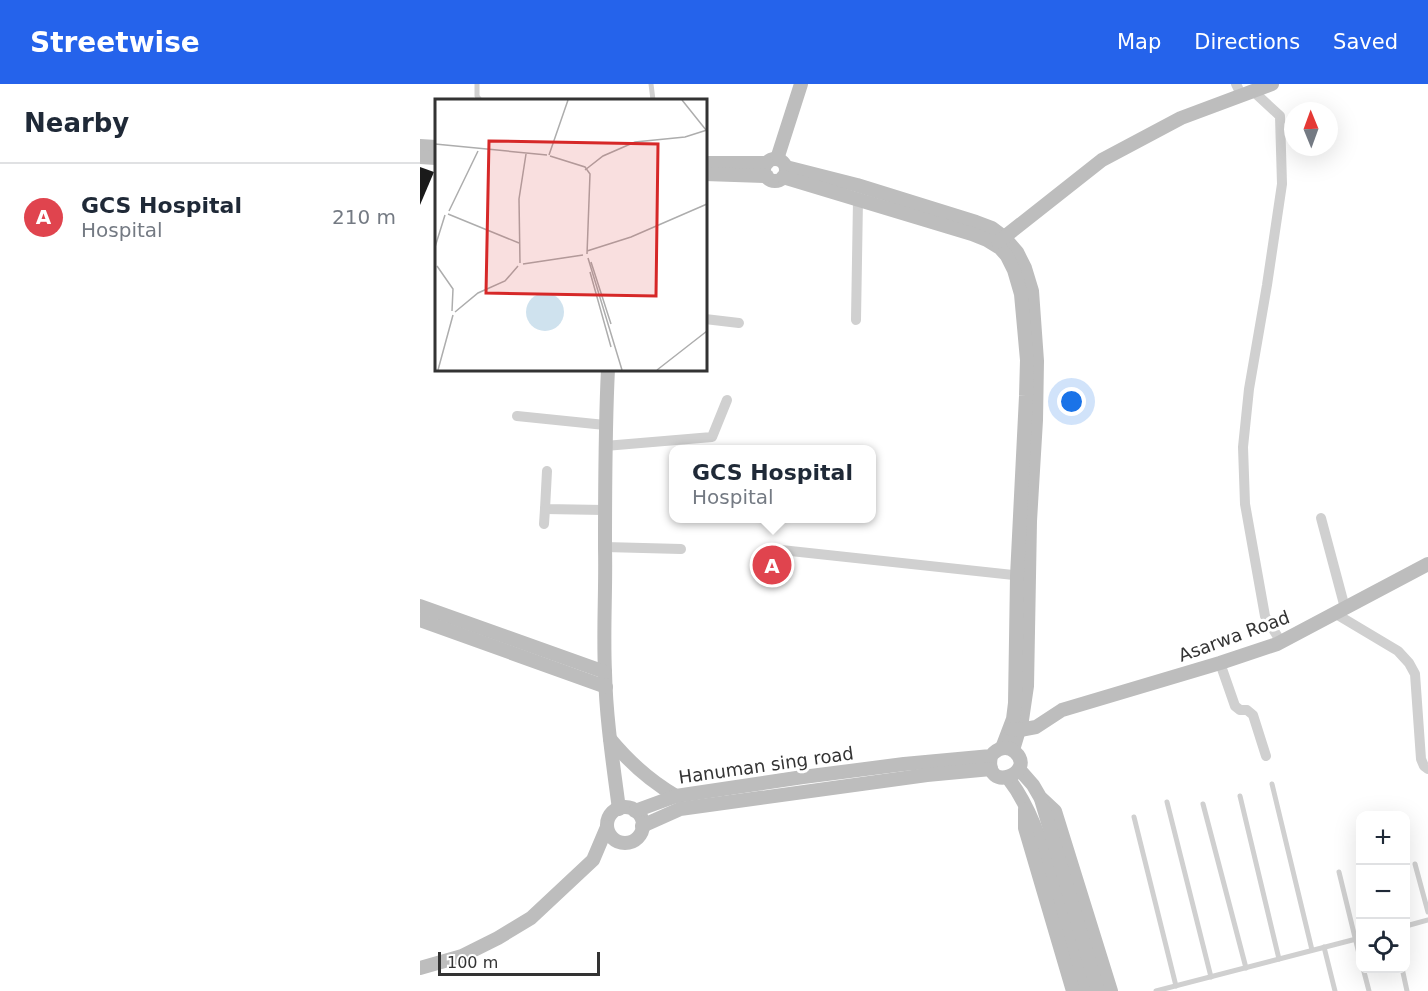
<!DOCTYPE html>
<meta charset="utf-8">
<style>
body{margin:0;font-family:"DejaVu Sans",sans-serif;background:#f6f6f7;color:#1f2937}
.controls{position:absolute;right:18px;bottom:18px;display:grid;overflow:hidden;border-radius:12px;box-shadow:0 6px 24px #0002}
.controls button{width:54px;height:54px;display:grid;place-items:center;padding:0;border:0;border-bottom:2px solid #e0e1e3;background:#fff;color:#1f2937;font:30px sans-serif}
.compass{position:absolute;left:864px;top:18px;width:54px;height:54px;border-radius:50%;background:#fff;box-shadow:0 6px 24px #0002;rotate:359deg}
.scale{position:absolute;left:18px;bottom:15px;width:162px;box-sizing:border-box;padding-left:6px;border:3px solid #333;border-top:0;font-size:16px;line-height:21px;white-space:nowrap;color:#333;-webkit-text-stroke:4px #fff;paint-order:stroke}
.you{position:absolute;left:652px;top:318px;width:21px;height:21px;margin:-15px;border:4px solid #fff;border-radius:50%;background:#1a73e8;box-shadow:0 0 0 9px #1a73e833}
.badge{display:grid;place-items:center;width:39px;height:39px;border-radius:50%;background:#2563eb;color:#fff;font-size:20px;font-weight:700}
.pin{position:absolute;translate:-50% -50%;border:3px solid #fff;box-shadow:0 2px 6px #0006}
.popup{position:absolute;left:249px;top:361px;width:207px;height:78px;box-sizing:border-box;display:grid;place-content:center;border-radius:12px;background:#fff;filter:drop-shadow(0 2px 4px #0005);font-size:20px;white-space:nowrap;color:#747a83}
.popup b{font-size:22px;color:#1f2937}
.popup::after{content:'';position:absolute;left:50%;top:100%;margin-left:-12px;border:12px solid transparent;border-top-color:#fff}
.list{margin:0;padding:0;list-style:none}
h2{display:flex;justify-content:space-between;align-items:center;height:78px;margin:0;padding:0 24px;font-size:26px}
h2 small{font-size:20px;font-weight:400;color:#747a83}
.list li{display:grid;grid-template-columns:39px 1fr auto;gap:18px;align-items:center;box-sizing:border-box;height:108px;padding:0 24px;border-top:2px solid #e0e1e3}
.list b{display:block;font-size:22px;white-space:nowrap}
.list p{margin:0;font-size:20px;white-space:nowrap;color:#747a83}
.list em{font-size:20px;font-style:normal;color:#747a83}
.icon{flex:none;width:33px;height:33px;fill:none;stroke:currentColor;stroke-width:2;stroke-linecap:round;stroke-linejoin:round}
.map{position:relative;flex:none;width:1008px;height:907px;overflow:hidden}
header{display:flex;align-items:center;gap:36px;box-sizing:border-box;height:84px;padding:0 30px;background:#2563eb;color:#fff}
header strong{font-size:28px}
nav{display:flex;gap:33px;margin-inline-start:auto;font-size:21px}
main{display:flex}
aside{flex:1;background:#fff}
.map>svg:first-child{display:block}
.building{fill:#1a1a1a}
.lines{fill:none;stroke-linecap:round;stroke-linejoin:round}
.lane{stroke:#d0d0d0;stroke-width:5}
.street{stroke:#d0d0d0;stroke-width:10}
.secondary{stroke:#bdbdbd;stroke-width:14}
.labels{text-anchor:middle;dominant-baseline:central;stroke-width:6;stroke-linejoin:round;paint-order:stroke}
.street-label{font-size:18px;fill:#333;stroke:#fff}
.inset-road{fill:none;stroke:#adadad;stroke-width:1.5}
.view{fill:#d62828;fill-opacity:0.15;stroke:#d62828;stroke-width:3}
.inset-edge{fill:none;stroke:#333;stroke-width:3}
</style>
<header>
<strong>Streetwise</strong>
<nav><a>Map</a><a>Directions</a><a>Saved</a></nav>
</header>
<main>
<aside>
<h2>Nearby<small></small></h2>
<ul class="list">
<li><span class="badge" style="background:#e0444e">A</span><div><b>GCS Hospital</b><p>Hospital</p></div><em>210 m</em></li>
</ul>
</aside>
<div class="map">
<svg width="1008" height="907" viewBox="0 0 1008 907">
<rect width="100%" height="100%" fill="#fff"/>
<g class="building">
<polygon points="0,83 14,88 0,121"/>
<rect x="344" y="473" width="15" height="16"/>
</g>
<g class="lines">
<g class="lane">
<polyline points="57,0 57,12 60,16"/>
<polyline points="231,0 233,16"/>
<polyline points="852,700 892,866"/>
<polyline points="820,712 859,875"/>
<polyline points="747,718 791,893"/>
<polyline points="783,720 826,884"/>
<polyline points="714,733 756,902"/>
<polyline points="995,780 1008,828"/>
<polyline points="919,788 940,874"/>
<polyline points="986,842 1008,836"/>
<polyline points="904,863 915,907"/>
<polyline points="943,884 949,907"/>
<polyline points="982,884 987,907"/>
<polyline points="736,907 940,854"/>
</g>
<g class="street">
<polyline points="816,0 822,12"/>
<polyline points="833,7 860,32 862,100 847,201 829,305 823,363 825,420 845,532 861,558"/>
<polyline points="285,235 319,239"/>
<polyline points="436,236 438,116"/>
<polyline points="97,332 185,341"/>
<polyline points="185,362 292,353 307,316"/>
<polyline points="127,387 125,425 184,426"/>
<polyline points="901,434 925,524"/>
<polyline points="124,440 125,425"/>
<polyline points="185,463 261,465"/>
<polyline points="352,465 602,492"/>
<polyline points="916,530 978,567 989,579 995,590 1001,675 1004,682 1008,685"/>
<polyline points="800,579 815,622 820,626 827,626 833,631 846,672"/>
</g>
<g class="secondary">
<polyline points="0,62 16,63"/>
<polyline points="0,73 16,74"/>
<polyline points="357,75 381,0"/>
<circle cx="355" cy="86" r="11"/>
<polyline points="285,79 347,79"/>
<polyline points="366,83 437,101 556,138 572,144 584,153 597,168 605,184 612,207 617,277 616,336 610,437 607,602 602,636 593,666"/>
<polyline points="285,90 347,92"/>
<polyline points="363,93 552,150 567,156 580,164 587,172 594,186 601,210 607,276 606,312 597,492 595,619 593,635 582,664"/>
<polyline points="578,158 682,76 761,34 852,0"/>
<path d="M188 285C185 345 185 404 185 464 186 505 183 547 185 588 186 634 193 679 199 725"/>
<polyline points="0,522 185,588"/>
<polyline points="0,536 186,603"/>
<polyline points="591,645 600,646 616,643 642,626 800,579 857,560 1008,480"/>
<path d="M190 655C209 678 230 697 256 712"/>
<polyline points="599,685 613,701 620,713 635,727 691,907"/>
<path d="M588 694C613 726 623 766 635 804 646 839 656 873 666 907"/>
<polyline points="621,715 678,907"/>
<circle cx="205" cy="741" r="18"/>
<polyline points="605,725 605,744 653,907"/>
<path d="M215 727 256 712 383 693 484 680 571 672C577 664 587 661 595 668 618 689 563 711 571 672"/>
<polyline points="222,742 260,725 507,691 571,685"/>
<polyline points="0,884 42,872 78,854 111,834 173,776 187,743"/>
</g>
</g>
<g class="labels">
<g class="street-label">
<text transform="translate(814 552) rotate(-20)">Asarwa Road</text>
<text transform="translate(346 681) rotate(-8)">Hanuman sing road</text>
</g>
</g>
<g transform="translate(15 15)">
<rect width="272" height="272" fill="#fff"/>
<path d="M91 213a19 19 0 1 1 38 0a19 19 0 1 1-38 0Z" fill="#cfe2ee"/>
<path class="inset-road" d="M247 1 271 31M0 45 112 56M114 56 133 1M115 57 150 68 155 75 152 155M150 71 168 57 200 43 250 38 272 31M14 112 43 52M13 115 84 144M0 148 10 116M152 152 196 138 272 105M153 159 187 271M156 163 176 225M85 164 84 100 91 55M88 165 148 156M2 167 18 190 17 212M155 173 176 248M20 213 43 194 70 182 83 167M3 271 18 216M222 271 272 232"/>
<path class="view" d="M54 42 223 45 221 197 51 194Z"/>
<rect width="272" height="272" class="inset-edge"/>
</g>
</svg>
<div class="controls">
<button>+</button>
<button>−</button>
<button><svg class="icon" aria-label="locate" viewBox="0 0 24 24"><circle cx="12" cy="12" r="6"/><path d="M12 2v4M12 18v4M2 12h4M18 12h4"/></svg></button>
</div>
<svg class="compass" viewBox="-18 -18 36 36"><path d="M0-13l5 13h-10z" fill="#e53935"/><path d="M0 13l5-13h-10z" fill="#747a83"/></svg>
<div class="scale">100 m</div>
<div class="you"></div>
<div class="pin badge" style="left:352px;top:481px;background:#e0444e">A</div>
<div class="popup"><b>GCS Hospital</b>Hospital</div>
</div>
</main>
